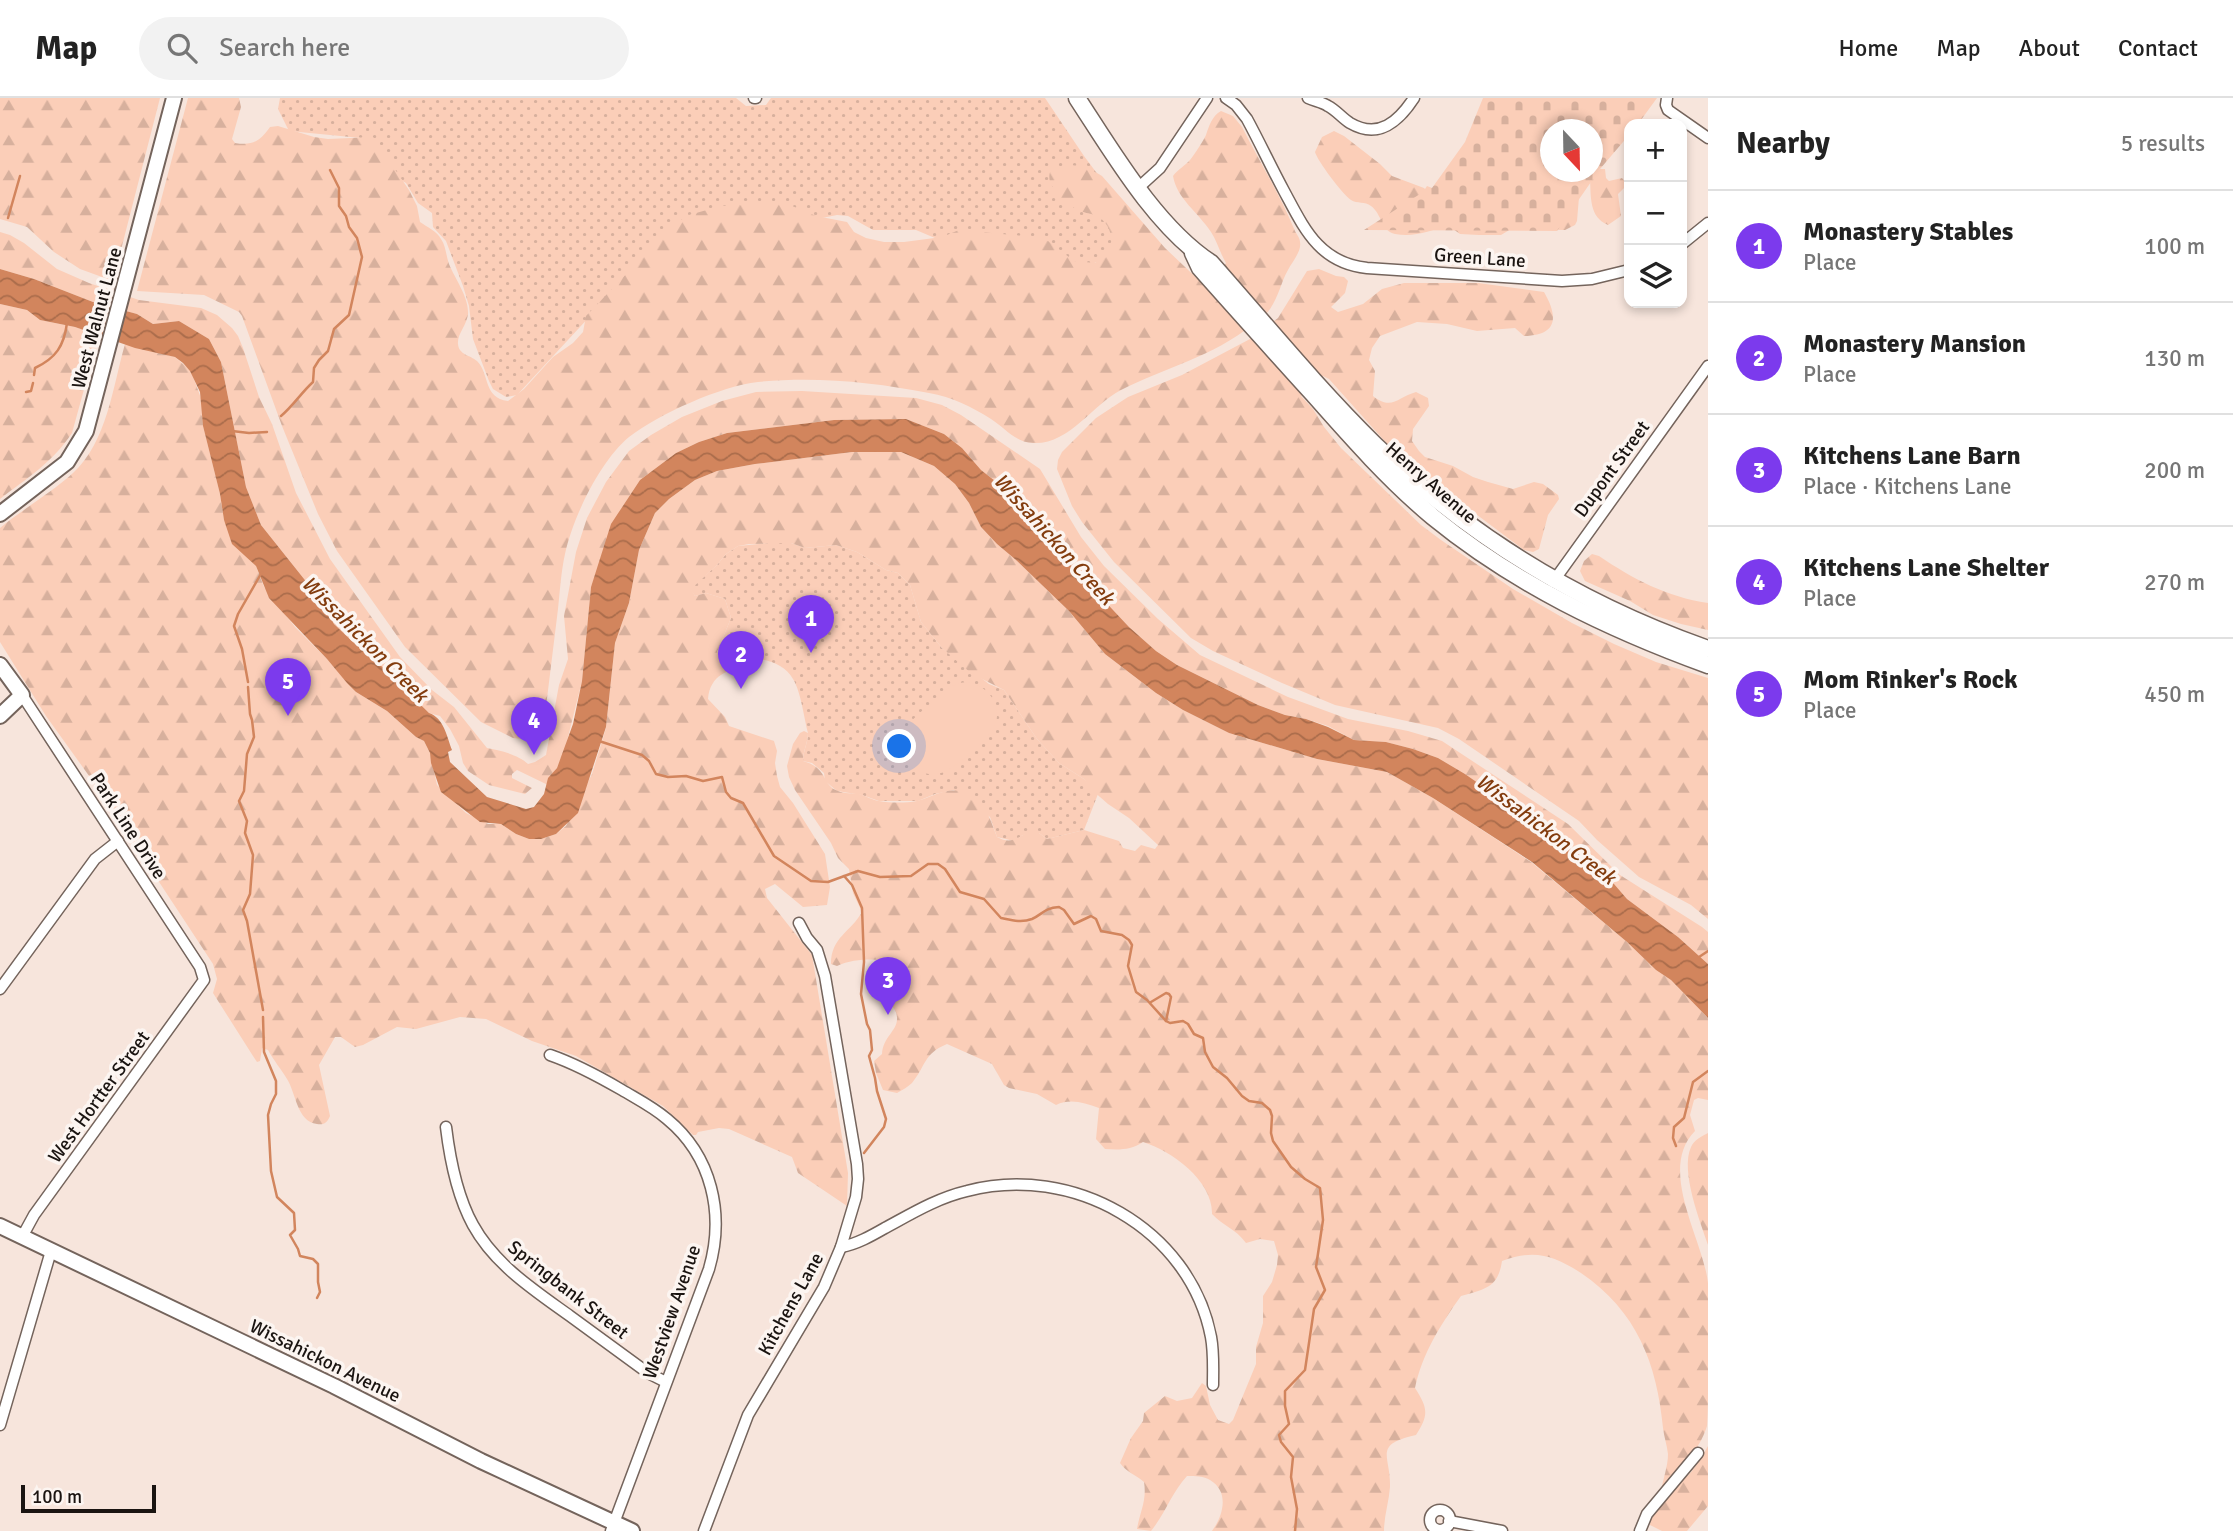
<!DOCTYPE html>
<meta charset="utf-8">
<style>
body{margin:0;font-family:Signika,sans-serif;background:#f2f2f2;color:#222}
.controls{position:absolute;right:21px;top:21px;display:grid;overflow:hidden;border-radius:14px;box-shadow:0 4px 10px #0003}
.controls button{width:63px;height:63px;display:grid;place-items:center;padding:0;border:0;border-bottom:2px solid #e0e0e0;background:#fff;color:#222;font:35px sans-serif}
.compass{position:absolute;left:1540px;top:21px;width:63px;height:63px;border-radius:50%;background:#fff;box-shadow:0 4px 10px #0003;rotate:158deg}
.scale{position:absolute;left:21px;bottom:18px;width:135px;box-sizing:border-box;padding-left:7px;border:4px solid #1a1411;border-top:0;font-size:19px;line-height:24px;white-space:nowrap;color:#1a1411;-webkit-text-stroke:5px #fcf5f1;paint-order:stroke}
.you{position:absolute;left:900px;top:649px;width:24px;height:24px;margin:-18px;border:5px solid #fff;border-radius:50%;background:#1a73e8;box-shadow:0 0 0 10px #1a73e833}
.badge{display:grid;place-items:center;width:46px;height:46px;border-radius:50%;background:#7c3aed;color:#fff;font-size:23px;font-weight:700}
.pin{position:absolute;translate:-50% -58px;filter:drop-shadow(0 2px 4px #0008)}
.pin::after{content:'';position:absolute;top:37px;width:24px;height:21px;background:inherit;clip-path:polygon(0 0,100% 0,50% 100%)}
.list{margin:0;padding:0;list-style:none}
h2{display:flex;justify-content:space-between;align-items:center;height:91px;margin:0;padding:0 28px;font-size:30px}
h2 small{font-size:23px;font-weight:400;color:#767676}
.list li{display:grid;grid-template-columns:46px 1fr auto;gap:21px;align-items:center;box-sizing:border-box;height:112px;padding:0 28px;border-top:2px solid #e0e0e0}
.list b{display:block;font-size:26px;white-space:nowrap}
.list p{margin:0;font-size:23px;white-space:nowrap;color:#767676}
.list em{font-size:23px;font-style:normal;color:#767676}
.icon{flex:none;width:38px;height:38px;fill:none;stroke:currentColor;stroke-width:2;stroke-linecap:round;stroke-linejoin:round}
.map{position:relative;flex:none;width:1708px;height:1433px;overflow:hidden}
header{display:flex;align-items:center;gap:42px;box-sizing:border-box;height:98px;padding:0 35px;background:#fff;border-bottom:2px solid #e0e0e0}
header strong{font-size:33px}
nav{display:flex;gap:38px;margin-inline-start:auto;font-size:24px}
.search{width:490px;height:63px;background:#f2f2f2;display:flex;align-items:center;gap:18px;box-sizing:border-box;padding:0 24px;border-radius:38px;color:#767676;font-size:26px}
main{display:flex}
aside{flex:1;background:#fff}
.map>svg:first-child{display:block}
.green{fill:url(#green-dots)}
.forest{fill:url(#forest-firs)}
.cemetery{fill:url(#cemetery-stones);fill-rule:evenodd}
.pitch{fill:#fbceb8}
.water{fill:url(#water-waves)}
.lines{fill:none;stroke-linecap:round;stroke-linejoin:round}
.stream{stroke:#d2855d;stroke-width:2.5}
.street-casing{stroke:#74645c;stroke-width:13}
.secondary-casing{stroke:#74645c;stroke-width:18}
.primary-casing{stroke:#74645c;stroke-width:19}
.street{stroke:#fff;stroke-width:10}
.secondary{stroke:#fff;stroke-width:14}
.primary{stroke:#fff;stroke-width:16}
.labels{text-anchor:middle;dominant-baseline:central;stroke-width:7;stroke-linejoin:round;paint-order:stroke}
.street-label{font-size:19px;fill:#1a1411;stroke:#fcf5f1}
.water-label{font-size:21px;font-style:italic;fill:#833c0e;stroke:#fcf5f1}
</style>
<header>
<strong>Map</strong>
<div class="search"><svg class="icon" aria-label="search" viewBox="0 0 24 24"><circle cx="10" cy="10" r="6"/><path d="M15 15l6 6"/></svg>Search here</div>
<nav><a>Home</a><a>Map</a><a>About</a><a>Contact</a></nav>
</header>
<main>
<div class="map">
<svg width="1708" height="1433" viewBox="0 0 1708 1433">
<defs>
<pattern id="green-dots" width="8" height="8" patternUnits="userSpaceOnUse" patternTransform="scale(1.75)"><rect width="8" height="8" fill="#fbceb8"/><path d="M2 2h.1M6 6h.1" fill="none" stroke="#d7b09d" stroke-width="1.8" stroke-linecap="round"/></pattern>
<pattern id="forest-firs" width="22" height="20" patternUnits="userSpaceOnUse" patternTransform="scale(1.75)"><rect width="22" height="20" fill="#fbceb8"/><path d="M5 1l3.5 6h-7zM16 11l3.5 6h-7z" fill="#d7b09d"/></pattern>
<pattern id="cemetery-stones" width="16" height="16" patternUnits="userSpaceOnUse" patternTransform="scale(1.75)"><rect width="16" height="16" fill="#fbceb8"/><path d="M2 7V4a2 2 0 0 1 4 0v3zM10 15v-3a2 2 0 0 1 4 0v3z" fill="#d7b09d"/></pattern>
<pattern id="water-waves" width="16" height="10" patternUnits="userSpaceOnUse" patternTransform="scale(1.75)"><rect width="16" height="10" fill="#d2855d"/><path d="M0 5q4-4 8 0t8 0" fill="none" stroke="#aa6c4b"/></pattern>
</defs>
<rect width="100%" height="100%" fill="#f7e5dc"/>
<g class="green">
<polygon points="280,0 736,0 746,8 766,7 771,0 1045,0 1084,58 1128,117 1114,158 1086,168 942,143 916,132 873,132 848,118 837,117 817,121 592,216 517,297 506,299 493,291 489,283 473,241 469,208 463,188 446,143 433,129 432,115 418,105 406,85 397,80 361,40 289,33 278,11"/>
<path d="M769 445H791L805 450 836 447 857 454 886 472 898 475 910 487 921 524 942 550 989 586 1004 592 1037 641 1059 665 1084 681 1098 696 1084 732 1047 741 1039 735 1023 737 1014 743 997 739 990 719 954 692 935 696 918 703H879L862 697 837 693 825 683 824 675 812 665 803 663C803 653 808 645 808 635 804 620 801 594 793 581 780 557 743 559 721 560L717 554 731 520 725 501 706 495 695 498 690 491 717 467 726 456 738 448Z"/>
</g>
<g class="forest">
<polygon points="0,0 160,0 113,183 80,171 54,154 27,129 0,121"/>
<path d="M188 0H239L241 9 232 41 235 45C253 48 260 43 270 29L278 28 314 39 328 41 373 39 409 92 417 108 420 124C427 129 437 133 441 141 446 148 446 158 449 166 455 181 469 199 468 216 467 227 457 236 458 246 459 257 470 257 477 263 490 276 483 300 508 303L524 291 553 259 573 245 583 234 586 218 674 126 689 117 721 108 760 105H785L816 118 847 124 854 134 866 140 884 144H904L942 139 959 132 1023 138 1048 143 1074 163 1095 165 1111 153C1113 138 1110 123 1094 117 1089 115 1084 115 1078 112 1068 107 1061 101 1054 91 1049 84 1048 79 1051 71 1070 64 1085 67 1102 78L1165 150 1204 187 1223 170 1226 165C1220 155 1217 143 1211 134 1198 114 1177 101 1173 78 1178 71 1185 68 1190 62 1194 57 1204 42 1206 37 1209 28 1212 18 1221 13L1233 18 1242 29C1260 64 1280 97 1295 133 1297 137 1300 140 1300 144 1302 153 1292 164 1288 172 1281 184 1279 198 1270 211 1266 217 1259 222 1252 227 1214 258 1164 270 1121 292 1092 307 1069 347 1033 345 1015 344 1005 330 991 321 972 309 952 299 929 295 874 284 814 278 758 284 721 288 659 316 629 339 600 363 573 419 565 456 561 474 560 493 558 511 553 552 548 592 543 633L534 642 513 640 481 624 405 549 337 453 318 416 282 328 242 218 239 214 204 197 137 193Z"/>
<path d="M1334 33 1344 38 1380 66 1392 78 1424 90 1429 95 1579 99 1577 123 1575 127 1565 132 1511 131 1501 137H1479L1460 136 1449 128C1430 132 1415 140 1395 136 1381 133 1382 116 1371 108 1365 103 1357 106 1351 102 1342 96 1317 62 1315 54L1322 39Z"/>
<path d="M1600 71H1605L1606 80 1609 83 1622 80 1626 85 1625 89 1618 96 1621 118 1608 127C1589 119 1591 99 1590 81Z"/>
<path d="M0 134 10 137 24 145 57 171 89 185 139 202 201 210 217 217 232 230 238 238 243 250 259 299 272 326 296 395 330 461 400 559 432 592 454 609 487 650C499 652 519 657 528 666L535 664 546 657 559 587 568 561 564 518 576 454 587 420 606 384 629 353 651 337 682 319 722 303 756 294 802 293 916 300 942 307 961 317 1040 371 1081 439 1104 468 1158 521 1200 557 1288 599 1348 621 1408 633 1442 643 1568 726 1620 777 1702 829 1708 834V866L1678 839 1627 801 1608 779 1465 676 1438 660 1413 651 1386 644 1354 642 1328 628 1306 621 1285 617 1258 607 1177 567 1156 553 1129 529 1038 432 1013 397 981 372 962 350 944 336 906 321 834 322 727 335 699 344 676 355 640 382 621 411 591 489 582 583 565 651 557 670 549 680 548 687 517 672 512 676V680L532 690 525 696 489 687 468 673 463 665 459 648 450 631 440 618 429 615 361 548 354 545 334 526 320 501 261 427 246 389 221 264 209 241 179 223 153 226 137 216 93 204 34 181 0 171Z"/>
<path d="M1319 171 1336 178 1344 179 1348 183 1345 195 1331 209 1338 214 1363 206 1382 191 1404 185H1478L1544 194C1559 220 1557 237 1524 238L1515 230 1477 233 1447 226 1417 224 1380 238 1372 250 1369 262 1375 273 1373 298C1392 313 1398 299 1416 294L1428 300 1429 308 1413 331 1412 343 1419 353 1425 359 1453 368 1473 379 1488 384 1513 391 1534 384 1543 386 1558 397 1559 401 1548 417 1539 451 1533 454 1524 452 1413 369 1389 348 1329 281 1323 278 1301 298 1313 311 1324 329 1341 350 1421 427 1441 442 1513 491 1572 525 1614 546 1656 564 1708 580V821L1691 807 1639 779 1597 742 1579 723 1459 641 1438 630 1335 607 1282 585 1213 553 1191 540 1114 464 1082 424 1072 408 1057 371 1058 362 1062 354 1096 320 1128 299 1182 277 1250 241 1278 220 1307 173Z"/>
<path d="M0 206 27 212 40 222 75 229 99 237 72 335C53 364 26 381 0 401Z"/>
<path d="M125 246 175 259 191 273 202 303 203 328 220 396 224 422 248 459 256 468 264 489 295 529 327 561 356 594 387 613 416 639 424 643 430 655 437 687 466 715 488 726H501L516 736 529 741H541L556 736 566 728 592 676 606 630 615 545 629 505 639 452 655 415 669 401 695 382 717 373 755 366 852 354H901L934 368 955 386 969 405 981 429 997 446 1016 462 1069 513 1105 556 1156 595 1183 612 1229 635 1317 661 1387 674 1433 700 1531 764 1627 844 1656 872 1671 882 1708 920V1002L1698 1000 1694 1002 1690 1017 1695 1033C1657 1072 1703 1140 1708 1185 1708 1218 1708 1253 1708 1286 1708 1299 1708 1316 1707 1328 1699 1354 1678 1373 1661 1393 1663 1381 1668 1368 1668 1356 1667 1347 1664 1339 1663 1330 1657 1266 1637 1213 1581 1175 1553 1157 1534 1151 1502 1163 1498 1190 1485 1191 1461 1198 1441 1226 1422 1256 1415 1290 1428 1310 1429 1317 1416 1337 1372 1347 1391 1357 1390 1389 1389 1404 1384 1418 1384 1433H1212C1223 1418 1230 1394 1210 1382 1204 1378 1195 1378 1187 1378 1172 1394 1165 1416 1151 1433L1137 1431C1140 1413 1147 1403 1144 1384 1136 1377 1126 1374 1120 1365L1131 1340 1143 1323 1144 1315 1165 1298 1177 1303 1192 1300 1202 1285 1206 1288 1210 1307 1218 1322 1229 1326 1233 1322 1256 1266V1249L1263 1225V1198L1272 1184 1277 1167 1278 1157 1274 1143 1260 1141 1246 1145C1235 1130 1223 1128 1212 1116 1213 1083 1172 1053 1143 1044 1131 1052 1120 1052 1105 1051L1096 1041 1099 1010C1084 1005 1071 1000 1056 1007L1037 996 1009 990 1004 987 992 966 947 946C923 956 926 968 912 985 908 989 902 992 897 995L883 992 876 975 874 963 882 956C883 939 897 933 897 921 898 907 882 905 881 887L887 880 891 869 885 862C869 861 852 861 837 868L831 866C831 839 851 834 862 814L853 795 849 771 838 760 831 745 795 692 789 679 787 668 793 646 800 635 804 633 808 635C808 645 803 652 803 663 829 670 821 687 838 693 844 696 853 695 859 696 866 698 872 702 879 703 890 705 906 705 917 703 926 701 934 696 943 694 979 686 987 712 997 739 1011 747 1017 740 1030 733L1039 735 1047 741 1084 732 1119 743 1123 750 1135 753 1141 747 1155 751 1158 747 1129 720 1108 706 1092 692 1084 681 1059 665 1037 641 1004 592 972 576 942 550 921 524 910 487 898 475 886 472 857 454 836 447 805 450 791 445 749 446 738 448 726 456 717 467 691 491 695 498 706 495 725 501 731 520 717 554 721 560 734 559 747 563 749 568C728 571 710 577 708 601L725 619 729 628 774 643 777 653 775 665 777 678 780 689 793 705 825 756 830 789 827 807 803 809 775 786 765 791 767 800 812 857 848 1075 847 1108 798 1075 792 1059 729 1031 719 1030 698 1034 696 1037H693L663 1008 576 958 532 943 486 921 460 919 416 931 397 929 363 947 355 949 341 939H335L319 967 330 1018C327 1025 324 1027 317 1026 297 1024 296 995 287 981 281 971 274 963 268 952L262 950 260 963 257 964 253 958 213 895 217 881 213 866 92 682 46 618 0 544V430C23 411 51 395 73 375 107 344 113 288 125 246Z"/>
<path d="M1592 456 1599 458C1633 481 1667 499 1708 505V532L1681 526 1653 517 1630 503 1585 483 1580 473 1584 463Z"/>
<path d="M1708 1035V1147C1700 1123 1680 1073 1691 1049 1694 1042 1702 1038 1708 1035Z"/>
<path d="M1708 1348V1408L1687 1433H1662L1650 1427C1650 1410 1681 1386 1692 1373 1698 1365 1703 1357 1708 1348Z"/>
</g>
<path class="cemetery" d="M1483 0H1657L1638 26H1629V37L1600 71 1557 133 1364 132 1423 94 1427 88 1432 90 1465 44ZM1550 32H1592V74H1550Z"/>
<path class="pitch" d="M967 584C989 587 1005 610 993 631 986 642 956 669 944 674 939 676 934 676 929 676 920 675 911 670 906 662 890 638 914 620 931 605 942 595 951 585 967 584Z"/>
<path class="water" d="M0 171 34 181 93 204 137 216 153 226 179 223 209 241 221 264 246 389 261 427 320 501 334 526 354 545 361 548 429 615C444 620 447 639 452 652L448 654 450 664 487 699 526 711 534 709 544 696 548 680 557 670 573 626 582 583 591 489 611 426 640 382 676 355 699 344 727 335 834 322 906 321 944 336 962 350 981 372 1013 397 1038 432 1129 529 1156 553 1177 567 1258 607 1285 617 1306 621 1328 629 1354 642 1386 644 1413 651 1438 660 1465 676 1561 743 1608 779 1627 801 1678 839 1708 866V920L1671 882 1656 872 1627 844 1532 764 1433 700 1387 674 1317 661 1229 635 1183 612 1156 595 1105 556 1069 513 1016 462 997 446 981 429 969 405 955 386 934 368 901 354H852L755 366 717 373 695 382 669 401 655 415 639 452 629 505 615 545 606 629 578 715 556 736 541 741H529L516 736 501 726 480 724 441 694 431 665 430 655 424 643 416 639 387 613 356 594 347 585 327 561 269 500 256 468 232 446 224 422 220 396 203 328 200 294 190 273 183 265 175 259 135 250 75 229 40 222 27 212 0 206Z"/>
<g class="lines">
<g class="stream">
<polyline points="8,120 20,78"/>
<path d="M34 277 35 270C56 260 64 248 67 225"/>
<polyline points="26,294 31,293 33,285"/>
<path d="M281 318C293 308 301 295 313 284L314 270 319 262 328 253 334 231 349 217 362 159 357 140 349 129 346 118 339 108V90L330 72"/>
<polyline points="232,333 249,335 267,334"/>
<polyline points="248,584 242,551 234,528 238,516 262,474"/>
<polyline points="248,589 250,616 252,622 254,639 247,656 244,693 239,703 247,723 245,735 253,757 250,796 243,812 247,823 263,912"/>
<path d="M599 643 642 657 649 663 656 676 668 679 686 678 703 683 722 679 726 694 731 700 743 705 774 758 811 783 828 784 858 773 880 779 911 778 928 766H938L945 771 960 794 984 801 1001 820C1011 822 1021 825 1032 821 1043 816 1044 810 1059 809L1064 812 1074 826 1091 818 1096 821 1101 833 1122 837 1129 842 1132 847 1128 868 1136 894 1147 902 1166 923 1170 925 1183 923 1188 926 1194 936 1203 940 1205 954 1213 969 1227 980 1242 998 1249 1003 1262 1005 1270 1012 1272 1018 1271 1035 1273 1043 1291 1069 1305 1081 1320 1090 1323 1122 1316 1169 1325 1192 1314 1211 1305 1272 1285 1293V1308L1289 1326 1279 1337 1281 1344 1293 1359 1291 1379 1297 1411 1295 1433"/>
<polyline points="844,778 852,787 862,810 864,864 861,896 867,926 870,932 872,952 869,958 875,980 877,993 886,1021 884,1029 864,1055"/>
<polyline points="1699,859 1708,853"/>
<polyline points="1151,904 1166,895 1169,896 1171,899 1166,923"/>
<polyline points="263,919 264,954 276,983 276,996 271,1006 268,1017 271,1073 277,1099 294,1115 295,1132 290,1137 298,1151 300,1158 313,1161 318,1166 318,1184 320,1194 317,1200"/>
<polyline points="1676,1048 1673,1040 1674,1029 1684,1020 1693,984 1708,973"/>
</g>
<g class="street-casing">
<g id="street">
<polyline points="754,0 756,0"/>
<path d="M1226 0 1236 7 1247 21C1260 45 1271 69 1284 93 1304 130 1319 165 1367 170L1562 183 1592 181 1629 172"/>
<path d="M1308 0C1314 3 1322 4 1328 8 1336 12 1342 20 1350 25 1379 42 1399 23 1414 0"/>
<polyline points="1667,0 1666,7 1668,12 1708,40"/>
<polyline points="1138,90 1160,70 1207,0"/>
<polyline points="1682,146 1708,125"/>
<polyline points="1553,484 1708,268"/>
<polyline points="0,891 95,761 118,743"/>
<path d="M550 957C576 966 598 978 622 992 637 1001 653 1009 667 1021 712 1058 725 1116 709 1171L611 1433"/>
<path d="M446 1029C450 1062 457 1098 473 1127 495 1167 534 1192 570 1218 596 1237 622 1256 648 1275L666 1284"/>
<polyline points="22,1139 34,1117 204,882 200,869 22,597"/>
<path d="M841 1149C857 1146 871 1138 885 1130 911 1116 937 1100 967 1093 1071 1065 1190 1130 1211 1239 1214 1255 1213 1271 1213 1287"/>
<polyline points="0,1327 51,1153"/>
<circle cx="1440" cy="1422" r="10"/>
<polyline points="1449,1423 1502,1433"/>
<polyline points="704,1433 748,1317 824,1189 841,1149 856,1099 858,1081 857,1066 825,878 817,852 807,840 799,825"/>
<polyline points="1640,1433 1647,1416 1698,1355"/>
</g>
</g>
<g class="secondary-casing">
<g id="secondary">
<polyline points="0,416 67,364 86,333 174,0"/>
<polyline points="0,567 22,597 0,618"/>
<polyline points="0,1128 334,1288 481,1363 632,1433"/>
</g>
</g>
<g class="primary-casing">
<g id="primary">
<path d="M1077 0C1113 55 1156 129 1211 165 1265 226 1317 290 1375 347 1471 440 1582 507 1708 551"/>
<path d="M1193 155 1200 170C1238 213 1276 255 1314 297 1352 340 1389 382 1433 419 1515 486 1609 531 1708 567"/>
</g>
</g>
<use href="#street" class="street"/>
<use href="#secondary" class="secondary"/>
<use href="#primary" class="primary"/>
</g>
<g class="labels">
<g class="street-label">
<text transform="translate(1480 160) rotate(4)">Green Lane</text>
<text transform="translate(97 220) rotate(-75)">West Walnut Lane</text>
<text transform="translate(1612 371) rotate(-54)">Dupont Street</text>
<text transform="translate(1431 385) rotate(41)">Henry Avenue</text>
<text transform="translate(128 728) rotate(57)">Park Line Drive</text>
<text transform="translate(99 999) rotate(-54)">West Hortter Street</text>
<text transform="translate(568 1192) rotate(38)">Springbank Street</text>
<text transform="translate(791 1206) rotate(-61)">Kitchens Lane</text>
<text transform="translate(672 1214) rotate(-71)">Westview Avenue</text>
<text transform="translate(325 1263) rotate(26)">Wissahickon Avenue</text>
</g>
<g class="water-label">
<text transform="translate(1054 441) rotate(48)">Wissahickon Creek</text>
<text transform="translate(365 541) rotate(45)">Wissahickon Creek</text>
<text transform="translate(1546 731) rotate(37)">Wissahickon Creek</text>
</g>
</g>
</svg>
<div class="controls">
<button>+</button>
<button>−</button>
<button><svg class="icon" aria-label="layers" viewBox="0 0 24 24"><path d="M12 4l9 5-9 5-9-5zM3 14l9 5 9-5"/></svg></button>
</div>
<svg class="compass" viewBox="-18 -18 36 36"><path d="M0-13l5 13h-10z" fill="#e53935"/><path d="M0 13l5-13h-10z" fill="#767676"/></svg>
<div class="scale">100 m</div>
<div class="you"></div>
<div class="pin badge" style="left:811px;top:555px">1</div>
<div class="pin badge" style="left:741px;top:591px">2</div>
<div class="pin badge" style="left:888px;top:917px">3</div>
<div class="pin badge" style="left:534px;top:657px">4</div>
<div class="pin badge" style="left:288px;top:618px">5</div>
</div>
<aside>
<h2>Nearby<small>5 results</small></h2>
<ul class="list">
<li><span class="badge">1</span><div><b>Monastery Stables</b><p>Place</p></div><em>100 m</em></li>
<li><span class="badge">2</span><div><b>Monastery Mansion</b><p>Place</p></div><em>130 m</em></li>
<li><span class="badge">3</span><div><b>Kitchens Lane Barn</b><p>Place · Kitchens Lane</p></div><em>200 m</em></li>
<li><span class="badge">4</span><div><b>Kitchens Lane Shelter</b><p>Place</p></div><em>270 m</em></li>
<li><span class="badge">5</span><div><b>Mom Rinker's Rock</b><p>Place</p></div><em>450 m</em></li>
</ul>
</aside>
</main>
